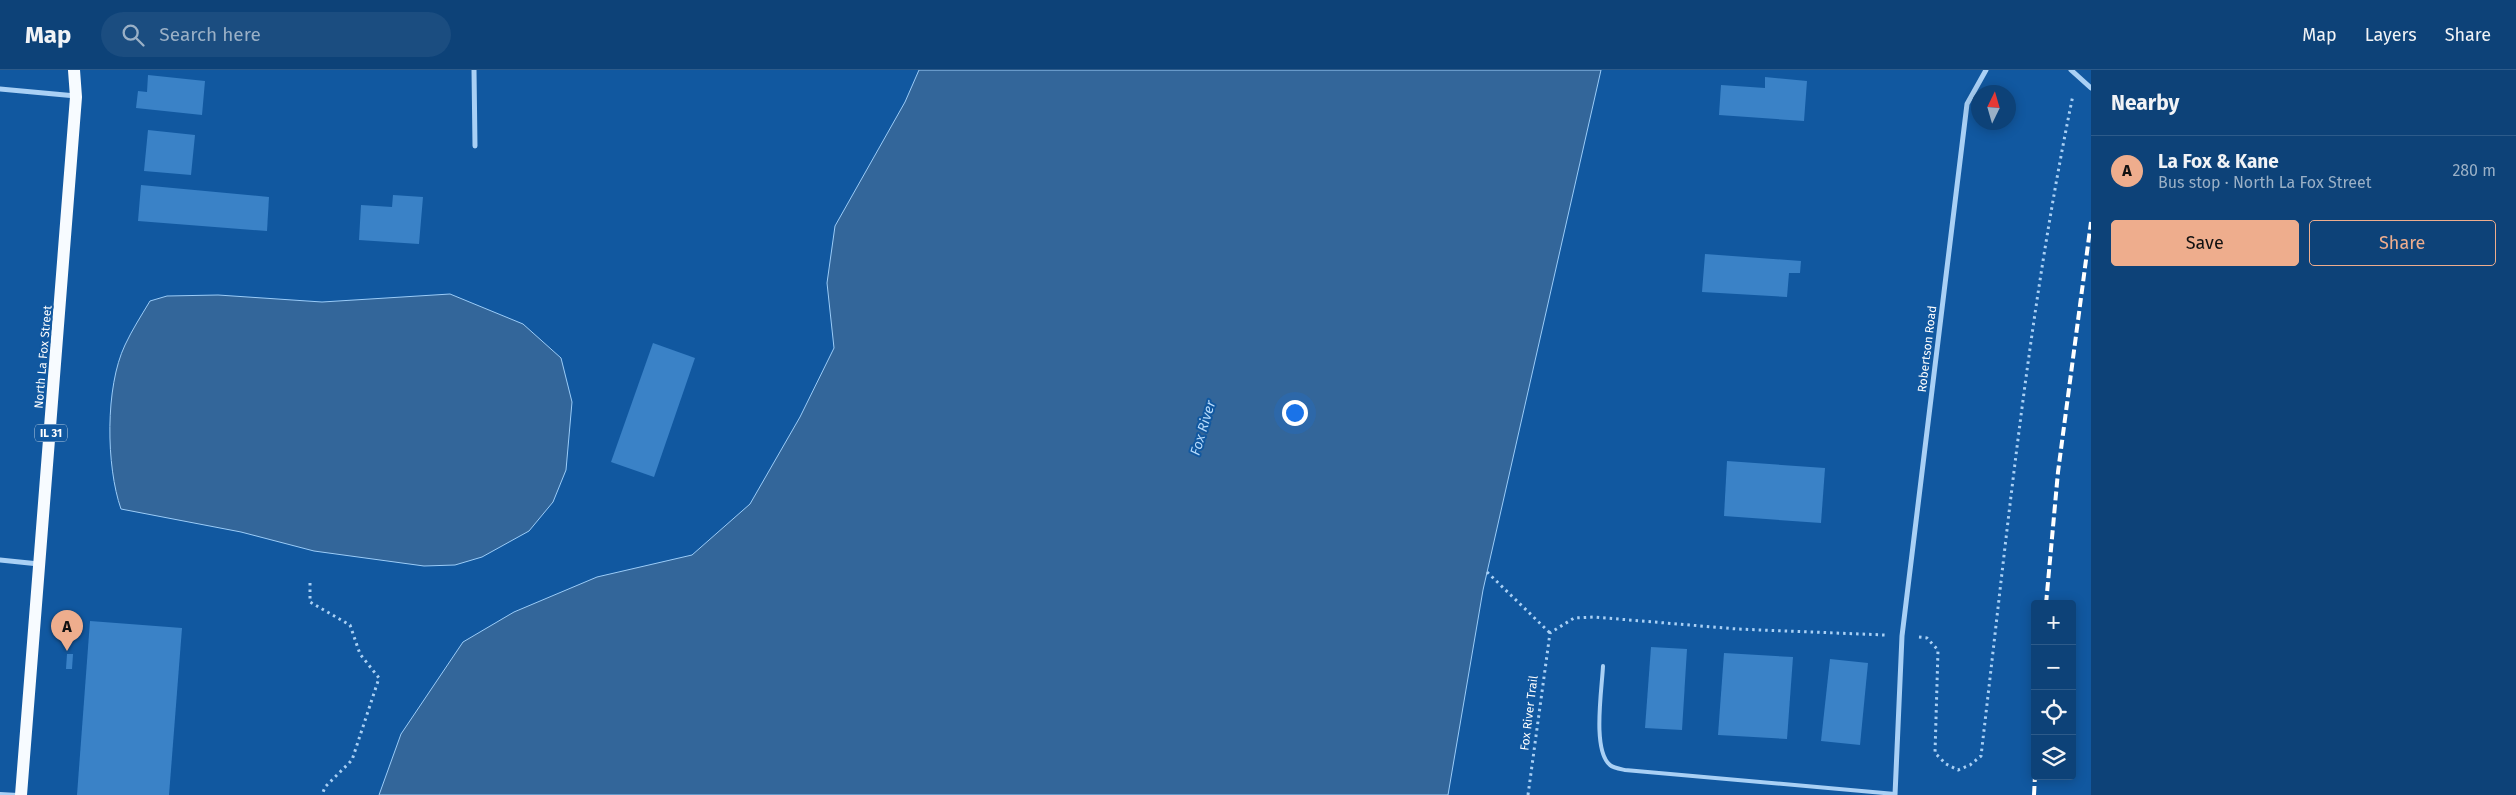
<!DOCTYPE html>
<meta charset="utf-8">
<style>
body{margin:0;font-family:"Fira Sans",sans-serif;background:#1b4d80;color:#f1f3f6}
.controls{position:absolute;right:15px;bottom:15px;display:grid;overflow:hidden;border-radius:5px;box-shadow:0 2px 12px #0003}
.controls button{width:45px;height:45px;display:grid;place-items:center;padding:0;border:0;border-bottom:1px solid #2d5b8a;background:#0d4278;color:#f1f3f6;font:25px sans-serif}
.compass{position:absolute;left:1971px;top:15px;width:45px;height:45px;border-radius:50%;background:#0d4278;box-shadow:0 2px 12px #0003;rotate:5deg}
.you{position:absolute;left:1294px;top:342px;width:18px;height:18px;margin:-12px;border:4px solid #fff;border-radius:50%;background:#1a73e8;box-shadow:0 0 0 8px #1a73e833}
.badge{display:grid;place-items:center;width:32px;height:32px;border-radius:50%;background:#eead8d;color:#111;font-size:16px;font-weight:700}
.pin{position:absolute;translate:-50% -41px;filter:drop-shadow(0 1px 2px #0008)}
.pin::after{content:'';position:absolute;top:26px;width:18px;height:15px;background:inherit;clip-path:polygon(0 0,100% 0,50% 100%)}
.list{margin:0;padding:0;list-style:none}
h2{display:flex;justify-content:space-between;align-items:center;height:65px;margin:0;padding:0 20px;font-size:21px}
h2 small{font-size:16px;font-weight:400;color:#9ab0c6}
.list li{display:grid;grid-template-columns:32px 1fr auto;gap:15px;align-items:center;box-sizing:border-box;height:70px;padding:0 20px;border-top:1px solid #2d5b8a}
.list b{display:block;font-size:19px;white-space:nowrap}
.list p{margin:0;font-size:16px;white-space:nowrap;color:#9ab0c6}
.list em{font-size:16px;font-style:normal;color:#9ab0c6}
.actions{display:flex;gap:10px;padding:15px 20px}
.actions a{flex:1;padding:11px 0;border:1px solid #eead8d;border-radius:5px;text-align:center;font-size:18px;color:#eead8d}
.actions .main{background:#eead8d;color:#111}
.icon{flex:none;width:28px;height:28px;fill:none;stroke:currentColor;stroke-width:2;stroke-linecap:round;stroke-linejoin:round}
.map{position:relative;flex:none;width:2091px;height:725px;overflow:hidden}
header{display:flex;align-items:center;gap:30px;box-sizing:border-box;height:70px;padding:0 25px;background:#0d4278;border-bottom:1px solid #2d5b8a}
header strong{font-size:24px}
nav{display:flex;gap:28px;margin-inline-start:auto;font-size:18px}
.search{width:350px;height:45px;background:#1b4d80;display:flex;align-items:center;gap:12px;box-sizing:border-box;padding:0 18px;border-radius:28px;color:#9ab0c6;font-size:19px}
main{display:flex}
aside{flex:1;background:#0d4278}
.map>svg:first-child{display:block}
.water{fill:#33669a;stroke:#9bccf8}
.building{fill:#3a82c7}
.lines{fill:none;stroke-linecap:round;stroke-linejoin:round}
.path{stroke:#a9d0f5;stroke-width:3;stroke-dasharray:2.5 4;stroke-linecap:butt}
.service{stroke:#a9d0f5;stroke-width:4}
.minor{stroke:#a9d0f5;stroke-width:5}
.primary{stroke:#f7fbff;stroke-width:12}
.rail{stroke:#fff;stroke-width:4;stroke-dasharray:9 4;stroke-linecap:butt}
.labels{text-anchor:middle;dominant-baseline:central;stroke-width:4;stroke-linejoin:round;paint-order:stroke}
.shield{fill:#1158a0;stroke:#b8cde2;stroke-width:1}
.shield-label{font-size:11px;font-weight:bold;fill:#fff}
.street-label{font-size:12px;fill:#fff;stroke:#1158a0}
.water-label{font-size:14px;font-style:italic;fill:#b6dafb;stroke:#1158a0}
</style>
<header>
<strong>Map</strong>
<div class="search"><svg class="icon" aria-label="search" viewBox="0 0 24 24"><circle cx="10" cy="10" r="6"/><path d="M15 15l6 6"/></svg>Search here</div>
<nav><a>Map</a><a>Layers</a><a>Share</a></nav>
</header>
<main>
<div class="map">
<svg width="2091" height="725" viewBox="0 0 2091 725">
<rect width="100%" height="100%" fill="#1158a0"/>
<g class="water">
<polygon points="919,0 1601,0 1483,520 1448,725 379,725 401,664 463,572 514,542 597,507 692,485 750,434 800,347 834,278 827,213 835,156 905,32"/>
<path d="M450 224 523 254 561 288 572 332 566 400 553 432 529 461 482 487 455 495 424 496 314 481 241 462 121 439C106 396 105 317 125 275 132 260 141 246 150 231L167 226 218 225 322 232Z"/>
</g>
<g class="building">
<polygon points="148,5 205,11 202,45 136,38 138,21 147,22"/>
<polygon points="1765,7 1807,11 1804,51 1719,45 1721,15 1765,18"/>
<polygon points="148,60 195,65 191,105 144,101"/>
<polygon points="141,115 269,127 267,161 138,151"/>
<polygon points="393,125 423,127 419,174 359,170 361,135 392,137"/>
<polygon points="1705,184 1801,191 1800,203 1789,203 1787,227 1702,222"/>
<polygon points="653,273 695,288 654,407 611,392"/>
<polygon points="1727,391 1825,398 1821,453 1724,446"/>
<polygon points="90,551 182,558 169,725 77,725"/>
<polygon points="1651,577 1687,579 1682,660 1645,658"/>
<polygon points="1724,583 1793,587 1787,669 1718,665"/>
<polygon points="67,584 73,584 72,599 66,599"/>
<polygon points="1830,589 1868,593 1860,675 1821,671"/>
</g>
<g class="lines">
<g class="path">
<polyline points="1487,502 1550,563"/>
<polyline points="310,513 310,532 350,555 360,584 379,608 352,690 325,717 322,725"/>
<path d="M1919 567 1927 568 1938 580 1935 683 1946 694 1958 700 1970 695 1981 686C2007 465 2028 243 2073 25"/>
<polyline points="1528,725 1550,563 1574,548 1594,547 1737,559 1885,565"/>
</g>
<g class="service">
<path d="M1603 596C1602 619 1592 680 1610 695 1613 698 1620 699 1625 700L1895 724"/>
<polyline points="0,724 18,725"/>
</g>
<g class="minor">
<polyline points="474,0 475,76"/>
<polyline points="2071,0 2091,18"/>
<polyline points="0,19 76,26"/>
<polyline points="0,490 39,494"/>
<polyline points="1895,725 1902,566 1967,34 1986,0"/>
</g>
<polyline class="primary" points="21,725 76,27 74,0"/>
<g class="rail">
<polyline points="2046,534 2058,402 2091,152"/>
<polyline points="2034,725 2035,706"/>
</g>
</g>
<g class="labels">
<rect class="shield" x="35" y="354.5" width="32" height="17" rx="4"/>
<g class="shield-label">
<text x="51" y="363">IL 31</text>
</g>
<g class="street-label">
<text transform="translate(1927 279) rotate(-83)">Robertson Road</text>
<text transform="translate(43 287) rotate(-85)">North La Fox Street</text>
<text transform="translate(1529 643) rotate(-83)">Fox River Trail</text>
</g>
<g class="water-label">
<text transform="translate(1203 358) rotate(-73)">Fox River</text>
</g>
</g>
</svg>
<div class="controls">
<button>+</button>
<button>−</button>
<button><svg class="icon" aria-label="locate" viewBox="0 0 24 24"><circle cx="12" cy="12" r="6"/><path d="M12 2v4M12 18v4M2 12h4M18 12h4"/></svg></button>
<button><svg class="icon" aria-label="layers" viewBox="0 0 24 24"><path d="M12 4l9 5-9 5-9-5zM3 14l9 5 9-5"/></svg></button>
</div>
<svg class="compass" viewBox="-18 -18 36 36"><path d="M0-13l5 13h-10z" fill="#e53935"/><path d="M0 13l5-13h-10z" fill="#9ab0c6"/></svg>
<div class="you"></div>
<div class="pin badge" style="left:67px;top:581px">A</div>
</div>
<aside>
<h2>Nearby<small></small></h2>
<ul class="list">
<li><span class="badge">A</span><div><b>La Fox &amp; Kane</b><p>Bus stop · North La Fox Street</p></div><em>280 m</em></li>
</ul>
<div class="actions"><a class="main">Save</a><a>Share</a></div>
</aside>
</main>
